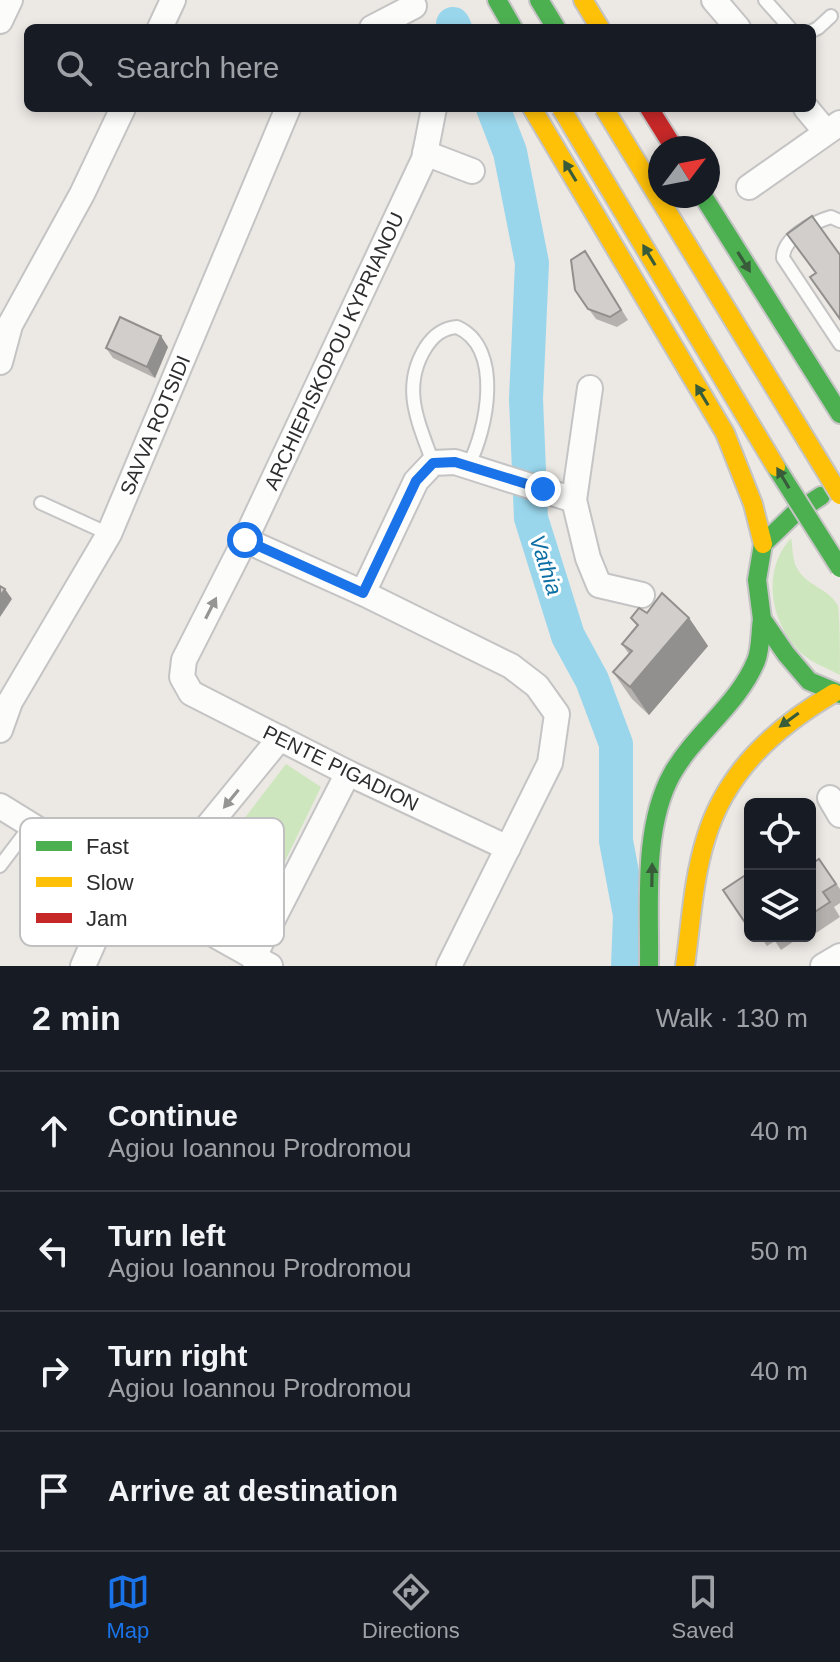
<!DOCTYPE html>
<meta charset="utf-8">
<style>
body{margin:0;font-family:Helvetica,sans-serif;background:#242831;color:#f1f3f6}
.controls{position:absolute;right:24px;bottom:24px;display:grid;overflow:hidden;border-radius:12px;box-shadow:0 4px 12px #0003}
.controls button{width:72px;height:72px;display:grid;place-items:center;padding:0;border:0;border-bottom:2px solid #363941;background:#171b24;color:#f1f3f6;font:40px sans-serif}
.compass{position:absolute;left:648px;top:136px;width:72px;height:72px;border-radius:50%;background:#171b24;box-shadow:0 4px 12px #0003;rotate:58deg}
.stop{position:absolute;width:24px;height:24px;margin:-18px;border:6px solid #1a73e8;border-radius:50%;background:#fff}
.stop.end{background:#1a73e8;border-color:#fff;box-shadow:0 2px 8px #0008}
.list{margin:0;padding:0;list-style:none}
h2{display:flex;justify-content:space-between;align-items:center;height:104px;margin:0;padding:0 32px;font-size:34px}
h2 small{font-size:26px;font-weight:400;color:#9ea1a6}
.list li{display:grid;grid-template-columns:52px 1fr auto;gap:24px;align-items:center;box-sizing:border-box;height:120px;padding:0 32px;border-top:2px solid #363941}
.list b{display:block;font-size:30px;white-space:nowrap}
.list p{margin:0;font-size:26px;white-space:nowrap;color:#9ea1a6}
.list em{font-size:26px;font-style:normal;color:#9ea1a6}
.icon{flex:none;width:44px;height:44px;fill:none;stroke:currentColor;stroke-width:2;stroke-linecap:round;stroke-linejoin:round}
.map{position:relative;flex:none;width:840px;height:966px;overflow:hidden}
.search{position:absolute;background:#171b24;box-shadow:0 4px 12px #0003;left:24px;right:24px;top:24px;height:88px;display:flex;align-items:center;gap:20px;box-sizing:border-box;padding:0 28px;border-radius:12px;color:#9ea1a6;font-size:30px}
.sheet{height:584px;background:#171b24}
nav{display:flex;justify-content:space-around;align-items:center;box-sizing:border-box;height:112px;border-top:2px solid #363941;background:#171b24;font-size:22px;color:#9ea1a6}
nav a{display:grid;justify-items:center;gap:4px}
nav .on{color:#1a73e8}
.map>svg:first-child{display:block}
.green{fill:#cee6be}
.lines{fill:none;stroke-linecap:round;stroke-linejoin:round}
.river{stroke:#99d6ec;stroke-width:34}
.lane-casing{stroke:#c5c4c5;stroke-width:16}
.street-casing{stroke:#c5c4c5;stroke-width:28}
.fast-casing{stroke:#c5c4c5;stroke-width:22}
.slow-casing{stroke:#c5c4c5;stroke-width:22}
.jam-casing{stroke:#c5c4c5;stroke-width:22}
.lane{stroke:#fcfcfb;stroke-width:12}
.street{stroke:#fcfcfb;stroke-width:24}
.fast{stroke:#4caf50;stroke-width:18}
.slow{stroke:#ffc107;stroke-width:18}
.jam{stroke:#c62828;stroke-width:18}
.fast-bridge-casing{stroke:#c6c5c4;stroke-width:22;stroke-linecap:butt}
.slow-bridge-casing{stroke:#c6c5c4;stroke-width:22;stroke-linecap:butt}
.fast-bridge{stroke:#4caf50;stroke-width:18}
.slow-bridge{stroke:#ffc107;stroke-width:18}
.wall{fill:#b4b1af}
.shaded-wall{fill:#92908e}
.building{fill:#d1cecb;stroke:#92908e;stroke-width:2}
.oneway{fill:#385b3a}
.oneway2{fill:#959594}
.route{stroke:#1a73e8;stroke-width:10}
.labels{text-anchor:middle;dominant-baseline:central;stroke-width:6;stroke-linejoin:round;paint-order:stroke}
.street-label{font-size:20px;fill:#2e2e2e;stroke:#fff}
.water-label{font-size:22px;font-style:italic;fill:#0d6fa3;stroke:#fff}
.key{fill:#fff;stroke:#c0c0c0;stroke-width:2}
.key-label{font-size:22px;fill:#2e2e2e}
</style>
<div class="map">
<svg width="840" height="966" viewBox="0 0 840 966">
<rect width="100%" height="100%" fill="#ece8e4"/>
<g class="green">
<path d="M791 538C793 547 792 560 797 568 806 586 829 588 838 606 840 621 840 657 840 675 827 668 812 663 801 653 770 623 761 571 791 538Z"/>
<polygon points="286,764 321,787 255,923 232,935 192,916 192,887"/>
</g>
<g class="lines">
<g class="river">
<polyline points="453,24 455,28"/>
<polyline points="493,108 510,152 532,263 526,399 531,518 568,636 592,680 616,744 616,841 630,915 628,966"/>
</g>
<g class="lane-casing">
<g id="lane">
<polyline points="765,0 790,28"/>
<polyline points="812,31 818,28 831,16"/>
<path d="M840 221 831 217C814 222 783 237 783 258L840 344"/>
<path d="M433 463C419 423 400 388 426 347 434 335 443 328 457 327 504 348 487 430 468 466"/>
<polyline points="41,503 109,534"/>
<polyline points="0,866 31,825"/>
</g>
</g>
<g class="street-casing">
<g id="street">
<polyline points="714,0 738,28"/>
<polyline points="0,21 10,0"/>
<polyline points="160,28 173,0"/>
<polyline points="372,28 414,6"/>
<polyline points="434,108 424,159 245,540 184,660 182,677 191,693 348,773 508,848"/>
<polyline points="806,108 826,132"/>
<polyline points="425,153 472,171"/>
<polyline points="749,187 840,123"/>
<polyline points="0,362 10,325 82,194 123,108"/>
<polyline points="590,388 574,500 588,558 599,585 642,595"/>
<polyline points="245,540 363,593 511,666 537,686 557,714 550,763 449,966"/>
<polyline points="363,593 416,481 433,463 455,462 574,500"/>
<polyline points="0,730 10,702 109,534 288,108"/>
<polyline points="830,798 840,815"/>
<polyline points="0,806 149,898 270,966"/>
<polyline points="149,898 280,738"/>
<polyline points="253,958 348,773"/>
<polyline points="83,966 121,880"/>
<polyline points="823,966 840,956"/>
</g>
</g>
<g class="fast-casing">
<g id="fast">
<polyline points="497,0 513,28"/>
<polyline points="539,0 556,28"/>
<polyline points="703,196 840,414"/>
<polyline points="821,496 795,513 763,544 757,580 762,619 786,654 809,681 840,694"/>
<path d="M649 966C650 905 642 828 672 774 695 733 738 705 756 661 761 649 760 632 762 619"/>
</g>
</g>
<g class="slow-casing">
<g id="slow">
<polyline points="583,0 600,28"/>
<polyline points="532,108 725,433 753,504 763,544"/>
<path d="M685 966C691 924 693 879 706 838 726 771 776 727 834 693"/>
</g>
</g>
<g class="jam-casing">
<polyline id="jam" points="649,108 674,148"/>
</g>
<use href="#lane" class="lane"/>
<use href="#street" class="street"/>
<use href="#fast" class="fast"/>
<use href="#slow" class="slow"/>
<use href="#jam" class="jam"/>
<g class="fast-bridge-casing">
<polyline id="fast-bridge" points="776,467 840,568"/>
</g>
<g class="slow-bridge-casing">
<g id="slow-bridge">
<polyline points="561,108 776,467"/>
<polyline points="604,108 840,495"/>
</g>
</g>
<use href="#fast-bridge" class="fast-bridge"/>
<use href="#slow-bridge" class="slow-bridge"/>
</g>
<g class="wall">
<polygon points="592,262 628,320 617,327 596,319 575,290"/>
<polygon points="168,347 155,378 113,358 106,348"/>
<polygon points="647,613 689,618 708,646 649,715 632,699 613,672 629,654 622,644 637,626 631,618"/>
<polygon points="819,859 840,889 840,903 834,907 840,917 816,933 810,924 810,865"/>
<polygon points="754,936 800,936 800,937 781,950 775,941 767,946 760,936 757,939"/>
</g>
<g class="shaded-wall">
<polygon points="161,336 168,347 155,378 147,367"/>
<polygon points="5,589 12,599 0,617 0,596"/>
<polygon points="689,618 708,646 649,715 630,687"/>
</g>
<g class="building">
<polygon points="812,216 840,255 840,319 810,277 816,273 787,234"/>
<polygon points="585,251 621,310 610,317 588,309 575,290 571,260"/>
<polygon points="120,317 161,336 147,367 106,348"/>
<polygon points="0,586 5,589 0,596"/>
<polygon points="662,593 689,618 630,687 613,672 632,651 622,644 638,625 631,618 639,608 647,613"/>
<polygon points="819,859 836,884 823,892 830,902 810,915 810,865"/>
<polygon points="750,872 750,921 746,924 723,890"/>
</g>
<defs><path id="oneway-solid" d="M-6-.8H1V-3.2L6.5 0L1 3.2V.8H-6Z" transform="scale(2)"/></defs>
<g class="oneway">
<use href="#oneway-solid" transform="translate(570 171) rotate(-121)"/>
<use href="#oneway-solid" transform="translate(649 255) rotate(-121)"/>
<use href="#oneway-solid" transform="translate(744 262) rotate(58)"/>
<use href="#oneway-solid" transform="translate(702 395) rotate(-121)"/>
<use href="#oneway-solid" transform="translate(783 478) rotate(-121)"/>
<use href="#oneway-solid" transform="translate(789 720) rotate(144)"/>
<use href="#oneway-solid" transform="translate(652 875) rotate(-89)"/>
</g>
<g class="oneway2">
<use href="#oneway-solid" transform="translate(211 608) rotate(-63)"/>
<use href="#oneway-solid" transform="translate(231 799) rotate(129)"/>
</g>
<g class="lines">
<polyline class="route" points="245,540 363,593 416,481 433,463 455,462 543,489"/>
</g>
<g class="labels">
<g class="street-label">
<text transform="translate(334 351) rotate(-65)">ARCHIEPISKOPOU KYPRIANOU</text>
<text transform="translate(155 425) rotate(-67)">SAVVA ROTSIDI</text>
<text transform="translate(341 768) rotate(26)">PENTE PIGADION</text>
</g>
<g class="water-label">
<text transform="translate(546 565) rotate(72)">Vathia</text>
</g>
</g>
<rect x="20" y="818" width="264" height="128" rx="12" class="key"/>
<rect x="36" y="841" width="36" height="10" fill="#4caf50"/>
<rect x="36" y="877" width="36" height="10" fill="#ffc107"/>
<rect x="36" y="913" width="36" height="10" fill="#c62828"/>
<g class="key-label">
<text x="86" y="854">Fast</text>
<text x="86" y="890">Slow</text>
<text x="86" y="926">Jam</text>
</g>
</svg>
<div class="controls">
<button><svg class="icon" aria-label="locate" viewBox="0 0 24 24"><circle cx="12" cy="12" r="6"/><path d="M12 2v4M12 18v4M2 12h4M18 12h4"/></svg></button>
<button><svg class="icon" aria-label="layers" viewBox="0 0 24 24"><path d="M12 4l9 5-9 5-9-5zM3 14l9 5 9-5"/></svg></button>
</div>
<svg class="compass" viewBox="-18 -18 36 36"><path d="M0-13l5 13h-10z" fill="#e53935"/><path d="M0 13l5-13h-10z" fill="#9ea1a6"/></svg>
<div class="stop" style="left:245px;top:540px"></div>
<div class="stop end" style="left:543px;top:489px"></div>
<div class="search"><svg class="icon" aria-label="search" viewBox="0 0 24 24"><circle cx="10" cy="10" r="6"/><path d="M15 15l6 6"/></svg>Search here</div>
</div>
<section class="sheet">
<h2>2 min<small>Walk · 130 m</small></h2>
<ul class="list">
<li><svg class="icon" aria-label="ahead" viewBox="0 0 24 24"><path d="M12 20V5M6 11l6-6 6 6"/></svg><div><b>Continue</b><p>Agiou Ioannou Prodromou</p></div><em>40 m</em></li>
<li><svg class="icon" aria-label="left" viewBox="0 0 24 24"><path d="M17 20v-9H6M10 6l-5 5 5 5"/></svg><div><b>Turn left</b><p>Agiou Ioannou Prodromou</p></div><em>50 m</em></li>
<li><svg class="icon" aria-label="right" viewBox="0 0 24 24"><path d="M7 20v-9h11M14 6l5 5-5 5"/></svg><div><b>Turn right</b><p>Agiou Ioannou Prodromou</p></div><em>40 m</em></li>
<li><svg class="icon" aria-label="arrive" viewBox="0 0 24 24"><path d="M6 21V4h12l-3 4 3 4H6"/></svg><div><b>Arrive at destination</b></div></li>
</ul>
</section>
<nav>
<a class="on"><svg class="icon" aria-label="map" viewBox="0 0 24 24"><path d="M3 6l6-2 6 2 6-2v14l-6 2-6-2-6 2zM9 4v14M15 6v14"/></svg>Map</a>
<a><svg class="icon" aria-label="directions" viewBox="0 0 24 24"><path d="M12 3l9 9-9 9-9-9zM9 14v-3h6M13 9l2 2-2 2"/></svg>Directions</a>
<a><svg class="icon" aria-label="saved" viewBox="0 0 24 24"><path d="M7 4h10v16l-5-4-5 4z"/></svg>Saved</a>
</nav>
